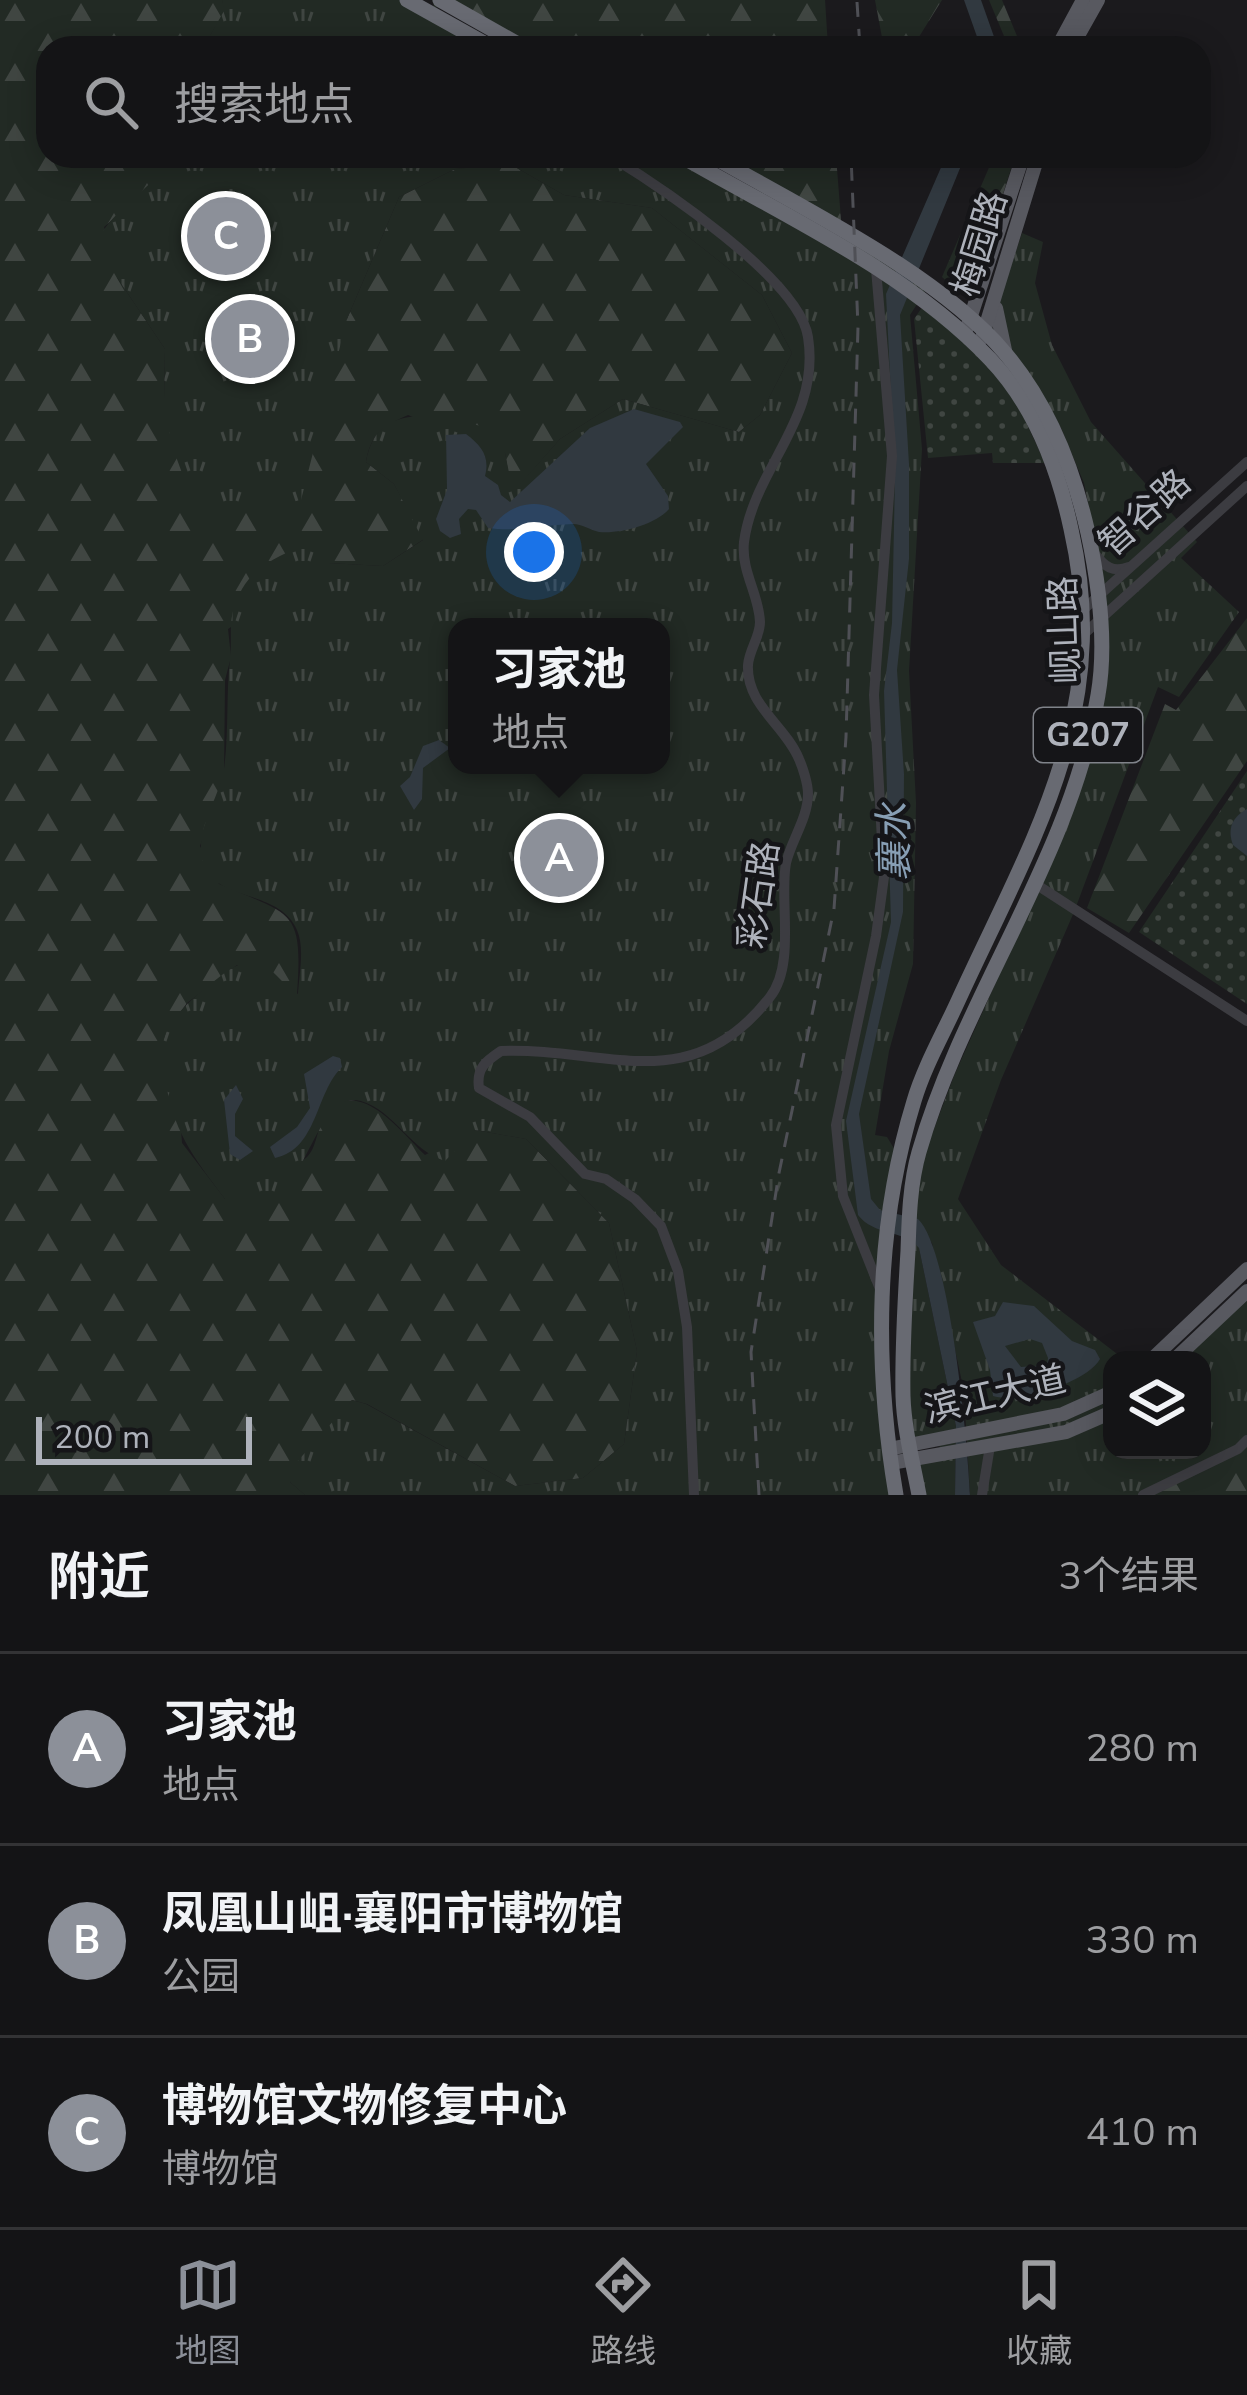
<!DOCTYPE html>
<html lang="zh">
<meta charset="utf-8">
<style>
body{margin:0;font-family:"Nunito Sans","Noto Sans SC",sans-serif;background:#1d1d1f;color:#f1f3f6}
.controls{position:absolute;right:36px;bottom:36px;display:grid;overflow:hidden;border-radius:24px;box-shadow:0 6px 30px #0003}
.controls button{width:108px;height:108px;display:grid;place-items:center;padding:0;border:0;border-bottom:3px solid #333335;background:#141416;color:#f1f3f6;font:60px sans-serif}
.scale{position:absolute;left:36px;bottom:30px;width:216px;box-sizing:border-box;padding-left:12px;border:6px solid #aeb2bb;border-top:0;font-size:33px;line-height:42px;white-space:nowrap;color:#aeb2bb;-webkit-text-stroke:9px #151518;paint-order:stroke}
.you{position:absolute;left:534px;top:552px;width:42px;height:42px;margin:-30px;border:9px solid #fff;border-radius:50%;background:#1a73e8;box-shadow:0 0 0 18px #1a73e833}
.badge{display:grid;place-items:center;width:78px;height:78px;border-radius:50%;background:#8c9099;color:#fff;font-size:39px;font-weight:700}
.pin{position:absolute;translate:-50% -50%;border:6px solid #fff;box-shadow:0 3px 12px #0006}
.popup{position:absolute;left:448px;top:618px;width:222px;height:156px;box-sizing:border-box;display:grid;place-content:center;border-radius:24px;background:#141416;filter:drop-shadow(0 3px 9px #0005);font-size:39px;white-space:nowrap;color:#9d9ea1}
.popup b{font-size:45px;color:#f1f3f6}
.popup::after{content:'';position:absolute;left:50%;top:100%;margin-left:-24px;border:24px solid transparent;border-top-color:#141416}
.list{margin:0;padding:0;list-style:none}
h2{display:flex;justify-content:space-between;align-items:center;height:156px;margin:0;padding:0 48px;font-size:51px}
h2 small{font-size:39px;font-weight:400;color:#9d9ea1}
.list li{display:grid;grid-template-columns:78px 1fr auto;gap:36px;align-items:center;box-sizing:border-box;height:192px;padding:0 48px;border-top:3px solid #333335}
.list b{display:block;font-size:45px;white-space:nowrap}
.list p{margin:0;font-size:39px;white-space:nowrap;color:#9d9ea1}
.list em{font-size:39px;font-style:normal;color:#9d9ea1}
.icon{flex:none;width:66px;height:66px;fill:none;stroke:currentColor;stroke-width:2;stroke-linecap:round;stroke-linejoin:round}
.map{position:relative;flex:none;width:1247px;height:1495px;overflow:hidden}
.search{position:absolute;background:#141416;box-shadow:0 6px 30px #0003;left:36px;right:36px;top:36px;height:132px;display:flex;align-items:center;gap:30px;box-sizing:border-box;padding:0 42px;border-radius:36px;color:#9d9ea1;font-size:45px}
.sheet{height:732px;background:#141416}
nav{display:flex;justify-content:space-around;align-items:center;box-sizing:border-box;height:168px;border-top:3px solid #333335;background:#141416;font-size:33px;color:#9d9ea1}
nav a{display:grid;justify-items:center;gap:6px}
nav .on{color:#8c9099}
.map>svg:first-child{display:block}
.grass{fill:url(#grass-dots)}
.forest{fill:url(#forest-firs)}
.park{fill:url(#park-tufts);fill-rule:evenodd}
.water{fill:#313940;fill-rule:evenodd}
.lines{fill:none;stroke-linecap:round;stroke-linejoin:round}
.minor{stroke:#3c3c41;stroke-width:10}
.major{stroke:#585960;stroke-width:14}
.highway{stroke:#686a72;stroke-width:15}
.rail{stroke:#4f5056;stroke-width:3;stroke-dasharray:15 12;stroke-linecap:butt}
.labels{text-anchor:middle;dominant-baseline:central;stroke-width:9;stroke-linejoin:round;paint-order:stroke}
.shield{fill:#151518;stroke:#80838a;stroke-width:3}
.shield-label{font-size:33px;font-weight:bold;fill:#aeb2bb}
.street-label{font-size:36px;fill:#aeb2bb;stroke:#151518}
.water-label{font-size:39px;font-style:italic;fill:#879eb4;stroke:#151518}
</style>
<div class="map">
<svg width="1247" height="1495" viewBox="0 0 1247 1495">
<defs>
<pattern id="grass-dots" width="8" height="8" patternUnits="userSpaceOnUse" patternTransform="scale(3)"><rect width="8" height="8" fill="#222a24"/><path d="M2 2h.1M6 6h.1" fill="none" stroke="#404642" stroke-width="1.8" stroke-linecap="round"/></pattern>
<pattern id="forest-firs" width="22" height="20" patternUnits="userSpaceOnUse" patternTransform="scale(3)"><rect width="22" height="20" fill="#222a24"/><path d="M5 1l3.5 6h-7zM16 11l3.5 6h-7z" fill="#404642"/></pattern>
<pattern id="park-tufts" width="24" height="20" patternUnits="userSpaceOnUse" patternTransform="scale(3)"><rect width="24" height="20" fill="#222a24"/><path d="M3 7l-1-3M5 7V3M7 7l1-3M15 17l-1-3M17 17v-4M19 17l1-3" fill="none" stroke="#404642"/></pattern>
</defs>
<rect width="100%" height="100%" fill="#1b1a1d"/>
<g class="grass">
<polygon points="923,306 991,365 1018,405 1045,463 993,463 992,453 928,458 914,319"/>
<polygon points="1247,771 1247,1004 1139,932"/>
</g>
<g class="forest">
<path d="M0 0H222L225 11 208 39 211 48H48V156H171L159 179 104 227 118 279 165 349 164 400 347 319 399 197 455 169 510 164 564 195 652 208 762 295 792 353 760 415 739 432 623 399 560 439 512 494 505 453 408 415C383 426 371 433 366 462L394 484 424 539 383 566 328 563 228 629 231 657 225 680 224 774 200 846 219 884C293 916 303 908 297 995L278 982 237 965 187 1003 173 1022 182 1143 225 1199C242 1190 297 1168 308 1156 318 1145 317 1124 327 1113 359 1075 402 1133 425 1155L475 1130 526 1139 609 1223 637 1351 624 1444 583 1478 515 1486 367 1404 352 1400 290 1482 305 1495H0Z"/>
<polygon points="432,0 825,0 828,48 525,48 458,10 434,7"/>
<polygon points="875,0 942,0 912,48 884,48"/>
<polygon points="989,0 1002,0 1022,48 1009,48"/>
<polygon points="712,156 836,156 842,233"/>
<polygon points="994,156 1015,156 980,267 974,280 951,285 942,277"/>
<polygon points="1247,618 1247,761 1129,933 1087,908 1165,704 1176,710"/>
<polygon points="1247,1440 1247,1495 1143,1495"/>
</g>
<g class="park">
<polygon points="222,0 421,0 493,48 211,48 208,39 224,11"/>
<path d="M171 156H681L840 248 845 227 933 279 910 315 922 449 909 671 916 803 913 964 889 1051 875 1135 887 1137 898 1155 883 1274 896 1495H305L290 1482 295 1464 352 1400 366 1404 515 1486 583 1478 624 1444 637 1351 609 1223 526 1139 475 1130 445 1161C410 1150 395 1111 361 1101 317 1088 307 1193 262 1205 252 1207 236 1201 225 1199 194 1158 171 1129 165 1075 164 1067 161 1056 162 1047 166 1019 192 999 213 982 227 971 244 956 263 965 277 972 284 987 298 994 299 975 305 948 297 930 279 889 217 902 204 865 192 832 219 800 224 769 229 733 226 695 230 659 233 632 226 617 242 589 256 564 284 554 309 543L328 563 383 566 423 540 394 484 366 462C377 397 442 417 489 428L505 453 513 492 560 439 623 399 739 432 760 415 792 353 762 295 652 208 564 195 510 164 455 169 399 197 347 319 301 500 247 513 193 503 171 443 164 400 165 349 118 279 98 240C114 207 153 190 171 156ZM457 627H661V765H457Z"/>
<polygon points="1022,233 1043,242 1035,283 1052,345 1091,422 1197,542 1181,558 1239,612 1179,697 1158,687 1074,912 1001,1080 958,1199 1001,1265 1125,1360 1112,1360 1112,1450 1202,1450 1202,1360 1174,1360 1247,1291 1247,1440 1143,1495 970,1495 964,1391 932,1243 914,1219 923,1158 954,1076 1076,803 1106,693 1102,573 1084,483 1061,428 991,326"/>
<polygon points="912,1239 919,1248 956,1426 955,1495 919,1495 913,1458 939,1457 940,1441 911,1445 903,1401"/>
</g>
<g class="water">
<polygon points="964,0 981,0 998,48 981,48"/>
<path d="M946 156H965L900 315 909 464V559L897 670 904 774 903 912 859 1114 871 1199 880 1210 918 1219C950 1249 968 1445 970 1495H955L956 1426 919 1248C903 1229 874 1236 858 1215L846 1121 891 922 884 691 892 623 895 477 886 294Z"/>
<path d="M634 409 680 422 683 427 646 464 668 496 669 509C655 525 620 534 599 532 590 530 582 524 573 524 543 525 518 532 488 528L476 510 468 509 459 519 461 534 450 538 440 531 436 519 447 490 446 435 466 434C482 446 490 457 485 476L498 485 501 495 510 502 590 428Z"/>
<polygon points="439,740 450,748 423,768 422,799 414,810 400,786 410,777 423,746"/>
<path d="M1247 809V856L1233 845C1227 829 1232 817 1247 809Z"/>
<path d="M333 1056 340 1058 342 1067C315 1093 318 1149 275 1158L270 1147 297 1127 310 1108 304 1074Z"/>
<polygon points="236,1085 243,1099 235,1114 235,1136 253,1151 240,1160 230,1154 224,1100"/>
<path d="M1003 1302 1034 1306 1072 1341 1095 1350 1100 1359C1088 1382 1018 1404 993 1396L990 1370 973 1322 995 1316ZM1030 1339 1042 1343 1048 1358 1047 1365 1021 1367 1005 1346Z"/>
</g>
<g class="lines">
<g class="minor">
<path d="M610 156C659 186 799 279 808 337 821 420 754 467 744 542 741 572 759 594 760 622 760 637 749 650 748 665 746 705 785 725 799 759 803 768 808 784 808 794 808 818 791 841 786 863 779 900 796 964 770 997 690 1100 607 1047 501 1051 486 1061 476 1068 479 1088L530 1117 585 1174 606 1179 635 1199 661 1226 678 1271 687 1327 694 1495"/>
<polyline points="876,269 892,456 874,695 884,877 876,936 836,1125 843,1196 880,1289"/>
<path d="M1095 554C1105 567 1113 573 1129 567"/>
<polyline points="1084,609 1247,462"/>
<polyline points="1085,633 1247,486"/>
<polyline points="1034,883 1247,1021"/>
<polyline points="982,1495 990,1446"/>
<polyline points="1143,1495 1238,1449 1247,1440"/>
</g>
<g class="major">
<polyline points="1057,48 1083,0"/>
<polyline points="1071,48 1098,0"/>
<polyline points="996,308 1006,355"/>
<polyline points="967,328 1023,156"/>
<polyline points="982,338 1038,156"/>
<polyline points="1151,1360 1247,1269"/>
<polyline points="1174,1360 1247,1291"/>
<polyline points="889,1449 1063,1414 1112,1392"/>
<polyline points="891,1463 1066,1432 1112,1412"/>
</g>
<g class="highway">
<polyline points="407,0 493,48"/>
<polyline points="440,0 525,48"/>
<path d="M681 156C786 217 905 270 990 359 1034 405 1058 468 1071 529 1113 714 1032 839 958 1001 943 1034 924 1067 914 1101 875 1228 874 1365 896 1495"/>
<path d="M712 156C802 208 939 274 1005 353 1049 405 1073 467 1088 533 1099 584 1107 643 1098 695 1071 858 964 995 919 1152 910 1183 909 1218 908 1251 905 1299 902 1348 903 1396 904 1429 913 1463 919 1495"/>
</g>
<g class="rail">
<polyline points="857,2 860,48"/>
<polyline points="759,1495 751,1352 779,1173 834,909 846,737 858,327 851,156"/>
</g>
</g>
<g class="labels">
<rect class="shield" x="1034" y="708" width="108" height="54" rx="9"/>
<g class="shield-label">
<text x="1088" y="735">G207</text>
</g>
<g class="street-label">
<text transform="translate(980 244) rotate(-73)">梅园路</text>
<text transform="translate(1145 513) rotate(-42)">智谷路</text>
<text transform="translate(1065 630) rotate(-92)">岘山路</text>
<text transform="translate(759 895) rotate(-82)">彩石路</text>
<text transform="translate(995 1395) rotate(-13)">滨江大道</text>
</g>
<g class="water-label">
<text transform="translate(895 842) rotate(-91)">襄水</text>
</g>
</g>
</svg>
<div class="controls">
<button><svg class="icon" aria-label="layers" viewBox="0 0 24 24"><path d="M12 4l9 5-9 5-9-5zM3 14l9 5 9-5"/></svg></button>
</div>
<div class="scale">200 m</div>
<div class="you"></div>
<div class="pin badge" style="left:559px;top:858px">A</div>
<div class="popup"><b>习家池</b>地点</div>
<div class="pin badge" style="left:250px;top:339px">B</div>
<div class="pin badge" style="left:226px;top:236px">C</div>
<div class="search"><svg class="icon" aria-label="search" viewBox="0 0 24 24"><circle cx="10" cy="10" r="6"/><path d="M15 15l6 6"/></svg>搜索地点</div>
</div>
<section class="sheet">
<h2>附近<small>3个结果</small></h2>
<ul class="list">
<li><span class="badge">A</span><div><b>习家池</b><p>地点</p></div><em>280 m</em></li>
<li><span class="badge">B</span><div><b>凤凰山岨·襄阳市博物馆</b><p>公园</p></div><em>330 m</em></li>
<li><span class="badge">C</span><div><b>博物馆文物修复中心</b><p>博物馆</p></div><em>410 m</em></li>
</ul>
</section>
<nav>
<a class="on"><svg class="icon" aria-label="map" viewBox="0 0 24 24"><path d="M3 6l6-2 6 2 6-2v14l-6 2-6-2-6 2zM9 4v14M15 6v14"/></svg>地图</a>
<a><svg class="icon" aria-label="directions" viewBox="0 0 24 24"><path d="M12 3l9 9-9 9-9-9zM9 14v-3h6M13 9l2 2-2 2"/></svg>路线</a>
<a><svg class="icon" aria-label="saved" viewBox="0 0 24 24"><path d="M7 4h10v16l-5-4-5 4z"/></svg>收藏</a>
</nav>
